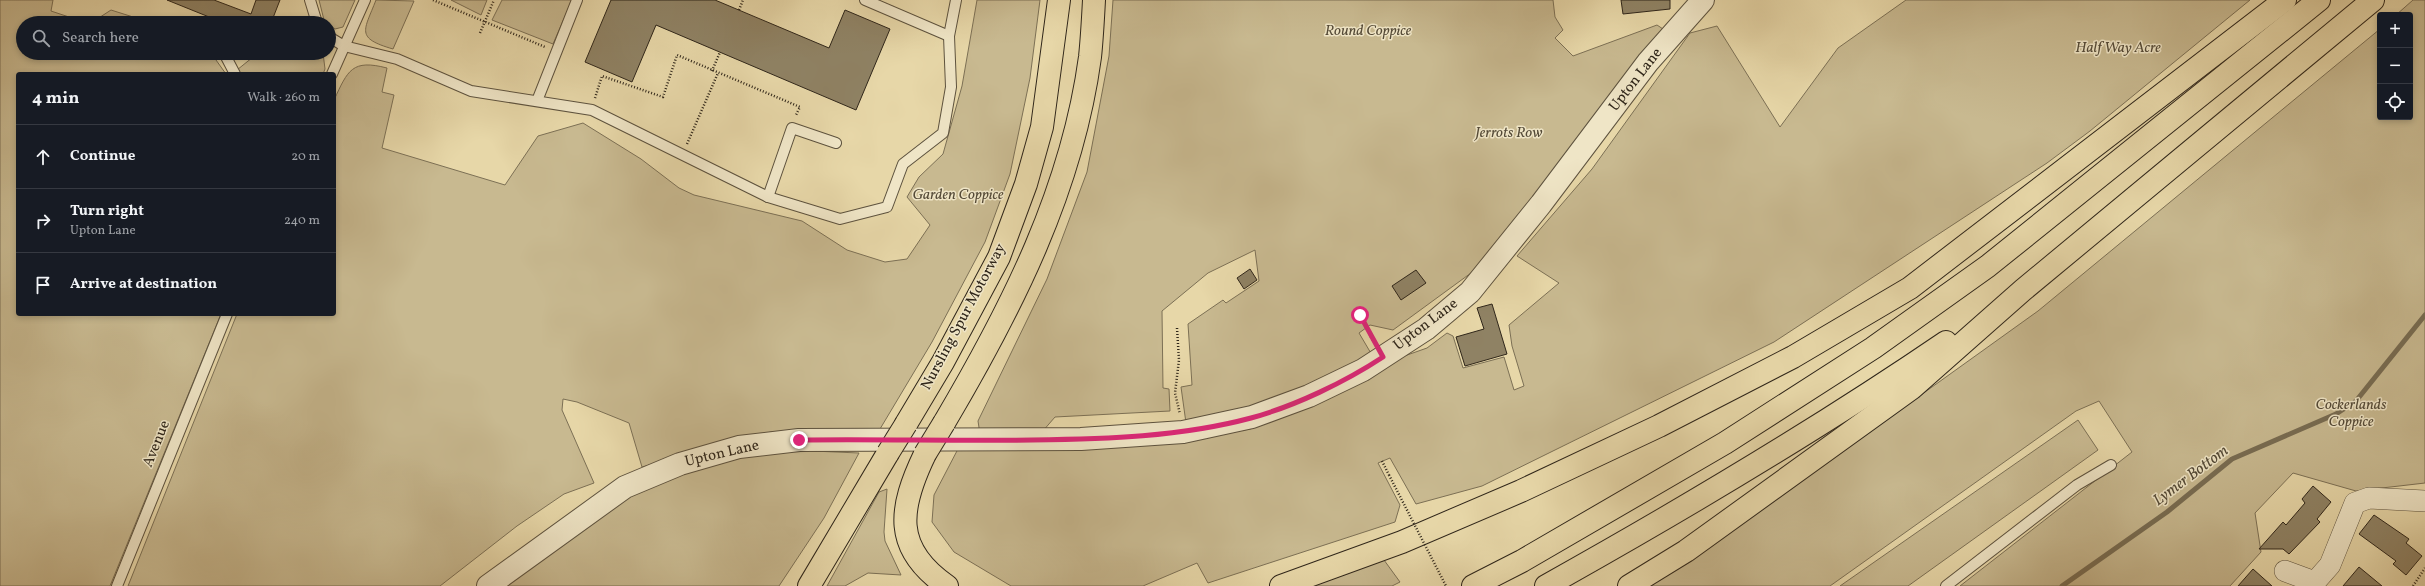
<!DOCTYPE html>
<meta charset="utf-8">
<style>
body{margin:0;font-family:Vollkorn,serif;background:#20242c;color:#f1f3f6}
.controls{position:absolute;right:12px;top:12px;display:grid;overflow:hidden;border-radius:4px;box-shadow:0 2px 6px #0003}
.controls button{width:36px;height:36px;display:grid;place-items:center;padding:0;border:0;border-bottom:1px solid #363941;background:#171b24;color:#f1f3f6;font:20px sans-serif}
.stop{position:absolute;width:12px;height:12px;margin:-9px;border:3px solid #db2777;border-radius:50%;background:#fff}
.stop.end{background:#db2777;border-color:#fff;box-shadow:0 1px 4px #0008}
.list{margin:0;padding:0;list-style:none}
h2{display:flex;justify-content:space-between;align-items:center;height:52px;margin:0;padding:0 16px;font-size:17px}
h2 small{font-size:13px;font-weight:400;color:#9ea1a6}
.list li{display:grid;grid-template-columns:26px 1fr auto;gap:12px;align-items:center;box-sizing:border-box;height:64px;padding:0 16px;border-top:1px solid #363941}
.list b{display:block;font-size:15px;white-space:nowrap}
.list p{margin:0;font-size:13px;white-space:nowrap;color:#9ea1a6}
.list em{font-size:13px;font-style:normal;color:#9ea1a6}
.icon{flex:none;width:22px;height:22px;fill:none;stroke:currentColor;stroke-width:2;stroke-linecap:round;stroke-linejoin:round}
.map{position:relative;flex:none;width:2425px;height:586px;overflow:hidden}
.search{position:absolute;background:#171b24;box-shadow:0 2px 6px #0003;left:16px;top:16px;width:320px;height:44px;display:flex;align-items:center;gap:10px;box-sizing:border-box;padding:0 14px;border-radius:22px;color:#9ea1a6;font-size:15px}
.panel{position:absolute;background:#171b24;box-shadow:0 2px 6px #0003;left:16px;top:72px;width:320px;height:244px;border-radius:4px}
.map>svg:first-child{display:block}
.green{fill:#c8b990;stroke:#7c7055}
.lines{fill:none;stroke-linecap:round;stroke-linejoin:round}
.stream{stroke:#786c52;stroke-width:5}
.building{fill:#8f8264;stroke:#2f261a}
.service-casing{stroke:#5d523e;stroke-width:12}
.minor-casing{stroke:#5d523e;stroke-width:22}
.tertiary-casing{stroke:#5d523e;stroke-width:24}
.motorway-casing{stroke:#2f261a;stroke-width:24}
.path{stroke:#2f261a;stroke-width:2.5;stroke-dasharray:1 2;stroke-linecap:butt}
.service{stroke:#efe5c6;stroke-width:10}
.minor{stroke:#efe5c6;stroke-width:21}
.tertiary{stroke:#efe5c6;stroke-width:22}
.motorway{stroke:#e7d7a8;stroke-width:22}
.motorway-bridge-casing{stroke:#2f261a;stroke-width:24;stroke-linecap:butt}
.path-bridge{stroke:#2f261a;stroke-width:2.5;stroke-dasharray:1 2;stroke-linecap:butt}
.motorway-bridge{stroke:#e7d7a8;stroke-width:22}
.route{stroke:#db2777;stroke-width:5}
.labels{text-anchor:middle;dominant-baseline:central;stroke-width:3;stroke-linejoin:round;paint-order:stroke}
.park-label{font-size:15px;font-style:italic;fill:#554b38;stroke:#efe5c6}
.street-label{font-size:15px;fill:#2f261a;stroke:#efe5c6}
.water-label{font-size:16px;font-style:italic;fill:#534936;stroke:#efe5c6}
</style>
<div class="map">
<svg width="2425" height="586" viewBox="0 0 2425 586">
<rect width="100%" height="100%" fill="#e7d7a8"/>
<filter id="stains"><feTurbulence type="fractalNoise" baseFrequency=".005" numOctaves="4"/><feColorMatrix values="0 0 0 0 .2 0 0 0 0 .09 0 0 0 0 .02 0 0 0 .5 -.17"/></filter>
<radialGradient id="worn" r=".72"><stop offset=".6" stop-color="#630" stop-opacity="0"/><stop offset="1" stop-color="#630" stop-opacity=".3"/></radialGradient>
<g class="green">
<polygon points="0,0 53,0 51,11 87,23 23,23 23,53 211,53 226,74 18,74 18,314 221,314 110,586 0,586"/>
<polygon points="319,0 355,0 343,27 335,29 324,20"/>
<path d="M376 0 414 1 393 49C355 38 364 31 376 0Z"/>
<polygon points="451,0 487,0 481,15"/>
<polygon points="502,0 572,0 553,44 492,20"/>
<path d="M977 0H1040L1030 78 1010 174 985 242 932 342 877 434 771 432 642 467 629 423 577 402 563 399 562 410 594 483 564 494 517 526 440 586H128L237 314H334V100C348 70 352 59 387 68L382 92 394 95 382 148 505 185 538 136 583 123 641 159 679 188 694 195 802 221 847 250 885 262 907 259 930 225 907 197 919 177 943 154 962 86Z"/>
<polygon points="1113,0 1553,0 1555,17 1563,30 1555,38 1573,56 1657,25 1666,31 1586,136 1471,273 1393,330 1370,325 1359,333 1372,355 1329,379 1257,407 1186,423 1181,387 1192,385 1188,324 1223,300 1226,303 1259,281 1255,250 1208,273 1162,311 1163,388 1169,389 1170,411 1055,417 1042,432 980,434 978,421 1047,279 1087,172 1109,56"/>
<polygon points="1906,0 2250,0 2090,131 2047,163 1774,342 1482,486 1416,504 1390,458 1378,463 1400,505 1395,522 1208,583 1197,563 1143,586 1011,586 954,552 932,522 934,495 959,447 1164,443 1250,429 1330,396 1393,360 1427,348 1447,333 1453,336 1463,368 1504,357 1514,390 1524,386 1512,346 1509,325 1559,283 1517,256 1592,169 1690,33 1717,26 1780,127 1838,48"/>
<polygon points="2413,0 2425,0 2425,483 2356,491 2293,473 2255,513 2261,552 2230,586 1960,586 2132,452 2099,401 2076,411 1830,586 1649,586 1840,453 2038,311 2380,29 2380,117 2410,117 2410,15 2396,15"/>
<polygon points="111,10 152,23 91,23"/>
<polygon points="258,53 323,53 325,69 323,74 232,74"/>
<polygon points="2078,420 2098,450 1908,586 1840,586"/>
<polygon points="789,450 859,453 824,518 779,586 498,586 579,526 650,485 722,460"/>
<polygon points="887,489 884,532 885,541 901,575 868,573 845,586 827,586 879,492"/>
<polygon points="1384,560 1400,582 1392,586 1308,586"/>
</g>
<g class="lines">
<polyline class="stream" points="2062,586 2167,512 2232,459 2336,414 2356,401 2425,315"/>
</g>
<g class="building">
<polygon points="167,0 214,0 251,14 256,0 280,0 271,23 224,23"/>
<polygon points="611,0 715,0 829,48 845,10 890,29 856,110 656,25 632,82 585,62"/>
<polygon points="1621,0 1670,0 1670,9 1623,14"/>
<polygon points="1250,269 1257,280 1244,289 1237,278"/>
<polygon points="1416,270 1426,283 1401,300 1392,286"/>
<polygon points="1492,304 1507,354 1465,366 1456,337 1484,329 1477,308"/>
<polygon points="2313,486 2331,502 2317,519 2320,522 2289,554 2283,549 2259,549 2283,522 2286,525 2305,503 2302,499"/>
<polygon points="2374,515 2409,539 2406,543 2422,556 2406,575 2393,564 2396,561 2359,534"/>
<polygon points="2359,567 2382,586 2343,586"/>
<polygon points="2253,569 2272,586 2238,586"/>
</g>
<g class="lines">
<g class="service-casing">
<g id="service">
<polyline points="310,0 317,23"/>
<polyline points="865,0 949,36"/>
<polyline points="329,37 344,46 397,59 471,91 592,110 768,197 840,219 887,207 903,164 943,133 951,87 949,36 956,0"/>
<polyline points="224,53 235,74"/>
<polyline points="332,74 365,0"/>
<polyline points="537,101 577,0"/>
<polyline points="768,197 792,128 836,143"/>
<polyline points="117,586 227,314"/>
<polyline points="1946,586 2077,485 2111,465"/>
</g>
</g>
<g class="minor-casing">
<polyline id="minor" points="2285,571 2315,582 2330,565 2355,503 2369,498 2425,501"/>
</g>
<g class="tertiary-casing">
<polyline id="tertiary" points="488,586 625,487 680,464 739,447 799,440 1081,439 1183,432 1252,417 1309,396 1363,370 1426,329 1470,292 1541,204 1648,62 1703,0"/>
</g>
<g class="motorway-casing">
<g id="motorway">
<path d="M944 423C1012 308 1072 190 1090 57 1092 38 1093 19 1094 0"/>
<polyline points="906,424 943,362 999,257 1026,184 1042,127 1059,0"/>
<path d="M925 454C899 508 892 548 947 586"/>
<polyline points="809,586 888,453"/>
<polyline points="1281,586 1402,542 1521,491 1659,426 1793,357 1910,288 2285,0"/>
<polyline points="1473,586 1522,561 1725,443 1873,348 1988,266 2319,0"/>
<path d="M1546 586C1682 510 1817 430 1946 342"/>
<polyline points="1629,586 1686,551 1912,388 2023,290 2373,0"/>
</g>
</g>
<g class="path">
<polyline points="433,0 545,47"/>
<polyline points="739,10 743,0"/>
<polyline points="480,33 494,0"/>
<polyline points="712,71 720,52"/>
<polyline points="595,98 602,76 663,97 677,55 800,107 796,115"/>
<polyline points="687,144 718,73"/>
<polyline points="1360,315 1373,341"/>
<polyline points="1177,328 1179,360 1175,393 1180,414"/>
<polyline points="1382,461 1389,475"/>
<polyline points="2413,586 2425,568"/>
</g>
<use href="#service" class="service"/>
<use href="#minor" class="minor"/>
<use href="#tertiary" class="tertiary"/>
<use href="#motorway" class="motorway"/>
<g class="motorway-bridge-casing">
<g id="motorway-bridge">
<polyline points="888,453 906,424"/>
<polyline points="925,454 944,423"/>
</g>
</g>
<polyline class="path-bridge" points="1389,475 1446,586"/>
<use href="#motorway-bridge" class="motorway-bridge"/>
</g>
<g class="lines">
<path class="route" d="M799 440C877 439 955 441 1032 440 1106 439 1180 437 1251 418 1295 406 1345 382 1383 357L1360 315"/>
</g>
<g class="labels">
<g class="park-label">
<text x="1368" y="31">Round Coppice</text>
<text x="2118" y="48">Half Way Acre</text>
<text x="1509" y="133">Jerrots Row</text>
<text x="958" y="195">Garden Coppice</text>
<text x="2351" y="405">Cockerlands<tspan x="2351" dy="17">Coppice</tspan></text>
</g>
<g class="street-label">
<text transform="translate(1636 80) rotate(-52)">Upton Lane</text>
<text transform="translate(964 317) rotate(-62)">Nursling Spur Motorway</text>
<text transform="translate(1426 325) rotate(-37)">Upton Lane</text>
<text transform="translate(157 444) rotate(-68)">Avenue</text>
<text transform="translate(722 454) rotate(-13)">Upton Lane</text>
</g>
<g class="water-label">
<text transform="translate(2191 476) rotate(-37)">Lymer Bottom</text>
</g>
</g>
<rect width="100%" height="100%" filter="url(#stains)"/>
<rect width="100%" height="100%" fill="url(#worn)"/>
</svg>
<div class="controls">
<button>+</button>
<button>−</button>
<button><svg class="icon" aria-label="locate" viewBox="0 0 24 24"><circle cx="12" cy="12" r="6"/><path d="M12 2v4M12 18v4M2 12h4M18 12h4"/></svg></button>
</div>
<div class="stop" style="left:1360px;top:315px"></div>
<div class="stop end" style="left:799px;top:440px"></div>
<div class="search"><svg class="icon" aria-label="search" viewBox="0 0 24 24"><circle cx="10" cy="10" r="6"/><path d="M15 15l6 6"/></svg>Search here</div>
<section class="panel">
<h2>4 min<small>Walk · 260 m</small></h2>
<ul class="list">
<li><svg class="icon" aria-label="ahead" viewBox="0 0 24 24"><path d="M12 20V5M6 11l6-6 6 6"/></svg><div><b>Continue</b></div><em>20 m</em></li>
<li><svg class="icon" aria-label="right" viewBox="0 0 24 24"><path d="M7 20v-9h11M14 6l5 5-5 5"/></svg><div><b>Turn right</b><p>Upton Lane</p></div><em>240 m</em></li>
<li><svg class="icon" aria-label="arrive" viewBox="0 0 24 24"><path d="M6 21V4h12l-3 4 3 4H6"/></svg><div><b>Arrive at destination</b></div></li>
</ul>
</section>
</div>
